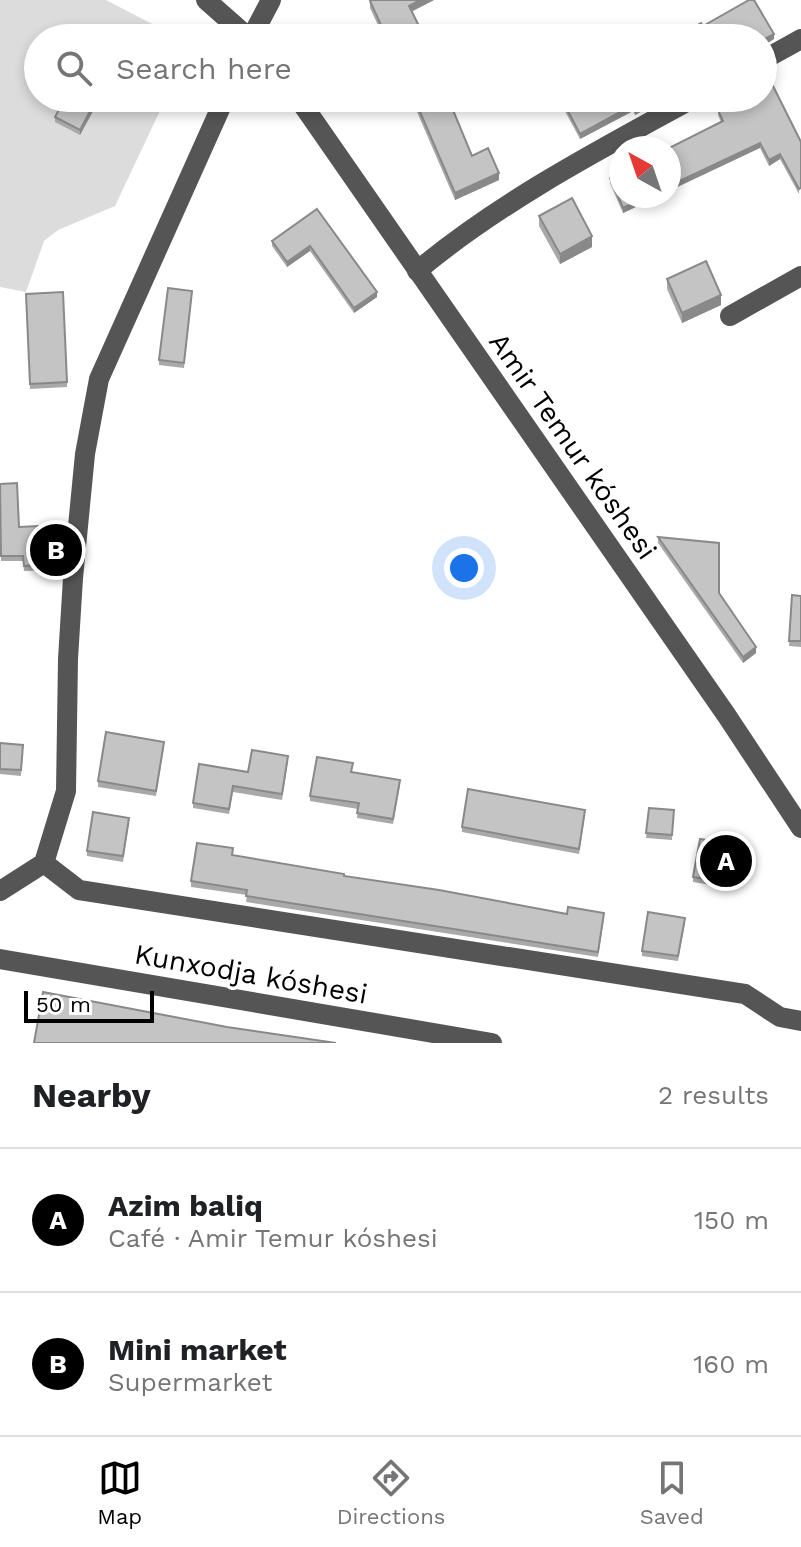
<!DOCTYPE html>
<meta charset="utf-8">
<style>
body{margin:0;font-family:"Work Sans",sans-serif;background:#f2f2f2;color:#202124}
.compass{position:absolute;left:609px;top:136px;width:72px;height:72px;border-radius:50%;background:#fff;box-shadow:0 4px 12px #0003;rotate:320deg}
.scale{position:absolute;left:24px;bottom:20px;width:130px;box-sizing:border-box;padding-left:8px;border:4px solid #000;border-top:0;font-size:22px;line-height:28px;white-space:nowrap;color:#000;-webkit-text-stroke:6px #fff;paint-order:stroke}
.you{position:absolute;left:464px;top:568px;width:28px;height:28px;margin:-20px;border:6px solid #fff;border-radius:50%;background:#1a73e8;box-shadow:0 0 0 12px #1a73e833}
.badge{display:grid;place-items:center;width:52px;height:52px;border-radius:50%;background:#000;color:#fff;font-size:26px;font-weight:700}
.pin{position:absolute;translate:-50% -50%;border:4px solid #fff;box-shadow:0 2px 8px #0006}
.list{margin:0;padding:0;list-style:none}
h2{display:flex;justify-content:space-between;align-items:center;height:104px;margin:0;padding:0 32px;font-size:34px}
h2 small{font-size:26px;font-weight:400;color:#757577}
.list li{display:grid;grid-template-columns:52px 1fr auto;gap:24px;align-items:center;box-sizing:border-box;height:144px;padding:0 32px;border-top:2px solid #e0e0e0}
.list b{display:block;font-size:30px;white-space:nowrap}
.list p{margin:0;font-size:26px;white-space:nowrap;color:#757577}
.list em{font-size:26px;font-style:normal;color:#757577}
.icon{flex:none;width:44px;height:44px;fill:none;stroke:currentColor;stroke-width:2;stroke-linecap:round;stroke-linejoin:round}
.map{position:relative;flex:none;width:801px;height:1043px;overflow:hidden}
.search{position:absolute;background:#fff;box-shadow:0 4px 12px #0003;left:24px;right:24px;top:24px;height:88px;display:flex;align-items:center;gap:20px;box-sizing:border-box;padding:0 28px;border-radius:44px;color:#757577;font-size:30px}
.sheet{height:392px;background:#fff}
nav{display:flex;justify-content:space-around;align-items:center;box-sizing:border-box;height:112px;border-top:2px solid #e0e0e0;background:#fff;font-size:22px;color:#757577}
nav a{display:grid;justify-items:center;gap:4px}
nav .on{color:#000}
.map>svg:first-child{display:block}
.green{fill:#dcdcdc}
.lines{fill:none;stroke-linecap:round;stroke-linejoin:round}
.minor{stroke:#555;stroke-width:20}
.wall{fill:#a9a9a9}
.shaded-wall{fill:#898989}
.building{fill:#c4c4c4;stroke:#898989;stroke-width:2}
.labels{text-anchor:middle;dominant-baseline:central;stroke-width:7;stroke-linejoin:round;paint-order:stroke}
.street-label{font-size:28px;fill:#000;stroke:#fff}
</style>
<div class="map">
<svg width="801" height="1043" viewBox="0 0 801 1043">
<rect width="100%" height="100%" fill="#fff"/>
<polygon class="green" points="0,0 106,0 179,38 38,38 38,98 166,98 115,206 58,230 44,241 26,292 0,287"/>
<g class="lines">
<g class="minor">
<polyline points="206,0 249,38"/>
<polyline points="251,38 271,0"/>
<polyline points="763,60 801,39"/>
<polyline points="298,98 727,716 801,828"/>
<path d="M417 271C501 201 599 150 694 98"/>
<polyline points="730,316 801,276"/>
<polyline points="44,863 79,890 745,994 780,1017 801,1021"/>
<polyline points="0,891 44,863 66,791 68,659 73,578 85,454 99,379 225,98"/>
<polyline points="0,959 492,1043"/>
</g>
</g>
<g class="wall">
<polygon points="434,0 412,11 425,38 384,38 370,8 370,1"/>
<polygon points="100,98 80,135 55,122 55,117"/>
<polygon points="411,98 448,98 472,156 499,180 455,200"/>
<polygon points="559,98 665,98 635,115 633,111 580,139 559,100"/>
<polygon points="718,110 801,142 799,194 780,159 769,166 760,148 721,122 718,115"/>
<polygon points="610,178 659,196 623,213 610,183"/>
<polygon points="317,209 377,297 354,313 310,251 287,267 272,246 272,241"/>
<polygon points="539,216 592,247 560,264 539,226"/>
<polygon points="667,279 721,305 682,323 667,289"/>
<polygon points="26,294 67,382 67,387 30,389"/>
<polygon points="192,296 184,368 159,365 159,360"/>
<polygon points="19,527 60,564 60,570 24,571 23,561 1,561 0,534"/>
<polygon points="658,537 719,593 756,653 743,663 658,543"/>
<polygon points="792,595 801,596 801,647 789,646"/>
<polygon points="0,743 23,745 21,776 0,774"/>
<polygon points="164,747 156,796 98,787 98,781"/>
<polygon points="288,761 282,800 233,792 229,814 193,808 193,803 248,772"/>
<polygon points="352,773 400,785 393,824 357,818 358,809 310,801 310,796"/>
<polygon points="649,808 674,810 672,840 646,838"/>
<polygon points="585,815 579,854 462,832 462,827"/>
<polygon points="129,823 123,862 87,856 87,851"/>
<polygon points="736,850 730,888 693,882 693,877"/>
<polygon points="344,876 567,914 604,918 598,957 246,902 247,895 191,887 191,881"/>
<polygon points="685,923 678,961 642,956 642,951"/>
</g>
<g class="shaded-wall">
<polygon points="420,0 434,0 409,13 409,6"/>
<polygon points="774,34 774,39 763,46 763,40"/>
<polygon points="97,98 100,98 80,135 80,130"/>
<polygon points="656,98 665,98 635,115 635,110"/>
<polygon points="633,105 633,111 580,139 580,134"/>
<polygon points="760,143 760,148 669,191 669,186"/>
<polygon points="780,154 780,159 769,166 769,160"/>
<polygon points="499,173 499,180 455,200 455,193"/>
<polygon points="648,196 659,196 623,213 623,208"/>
<polygon points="592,236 592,247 560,264 560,254"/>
<polygon points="310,246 310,251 287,267 287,262"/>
<polygon points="377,292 377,297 354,313 354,308"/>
<polygon points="721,295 721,305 682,323 682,313"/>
<polygon points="756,647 756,653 743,663 743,657"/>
</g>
<g class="building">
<polygon points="372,0 420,0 409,6 425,38 387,38 370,1"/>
<polygon points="749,0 754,0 774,34 763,40 763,38 675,38 701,23 703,26"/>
<polygon points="771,82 801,142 801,188 799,189 780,154 769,160 760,143 669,186 669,148 723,121 718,110 740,98 763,98 763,86"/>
<polygon points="65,98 97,98 80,130 55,117"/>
<polygon points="414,98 448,98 472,156 488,148 499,173 455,193"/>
<polygon points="561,98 656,98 635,110 633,105 580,134"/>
<polygon points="621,172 621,196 648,196 623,208 610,178"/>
<polygon points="572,198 592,236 560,254 539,216"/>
<polygon points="317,209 377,292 354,308 310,246 287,262 272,241"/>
<polygon points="706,261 721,295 682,313 667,279"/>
<polygon points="168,288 192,291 184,363 159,360"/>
<polygon points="63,292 67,382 30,384 26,294"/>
<polygon points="17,483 19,527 59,525 60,564 24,566 23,556 1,556 0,484"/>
<polygon points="658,537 719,543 719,593 756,647 743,657"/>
<polygon points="792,595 801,596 801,641 789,641"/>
<polygon points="106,732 164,742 156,791 98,781"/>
<polygon points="0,743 23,745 21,770 0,769"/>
<polygon points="252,750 288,756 282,794 233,786 229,809 193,803 199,764 248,772"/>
<polygon points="317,757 353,763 351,772 400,780 393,819 357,813 359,803 310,796"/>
<polygon points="468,789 585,810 579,849 462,827"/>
<polygon points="649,808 674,810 672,835 646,833"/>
<polygon points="93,812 129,818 123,856 87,851"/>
<polygon points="700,839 736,844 730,883 693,877"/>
<polygon points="197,843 233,848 232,855 344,874 344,876 439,890 567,914 568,907 604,913 598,952 246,896 247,890 191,881"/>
<polygon points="648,912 685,918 678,956 642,951"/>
<polygon points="43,992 227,1027 336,1043 34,1043"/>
</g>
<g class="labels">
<g class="street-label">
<text transform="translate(573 446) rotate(55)">Amir Temur kóshesi</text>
<text transform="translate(251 974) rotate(10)">Kunxodja kóshesi</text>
</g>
</g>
</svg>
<svg class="compass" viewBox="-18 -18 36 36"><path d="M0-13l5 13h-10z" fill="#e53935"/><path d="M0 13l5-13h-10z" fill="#757577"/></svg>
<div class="scale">50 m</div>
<div class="you"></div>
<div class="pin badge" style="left:726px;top:861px">A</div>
<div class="pin badge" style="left:56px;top:550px">B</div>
<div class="search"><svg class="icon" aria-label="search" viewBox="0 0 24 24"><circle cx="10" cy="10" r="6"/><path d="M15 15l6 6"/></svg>Search here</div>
</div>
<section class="sheet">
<h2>Nearby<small>2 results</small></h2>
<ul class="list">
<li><span class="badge">A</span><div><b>Azim baliq</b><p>Café · Amir Temur kóshesi</p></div><em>150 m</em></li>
<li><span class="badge">B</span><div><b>Mini market</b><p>Supermarket</p></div><em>160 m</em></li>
</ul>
</section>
<nav>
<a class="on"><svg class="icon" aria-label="map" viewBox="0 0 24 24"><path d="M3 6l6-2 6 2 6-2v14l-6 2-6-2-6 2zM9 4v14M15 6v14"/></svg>Map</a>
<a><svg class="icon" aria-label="directions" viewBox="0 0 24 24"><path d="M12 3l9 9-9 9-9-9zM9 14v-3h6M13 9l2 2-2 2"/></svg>Directions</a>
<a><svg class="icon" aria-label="saved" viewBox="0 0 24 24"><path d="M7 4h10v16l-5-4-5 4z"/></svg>Saved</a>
</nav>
